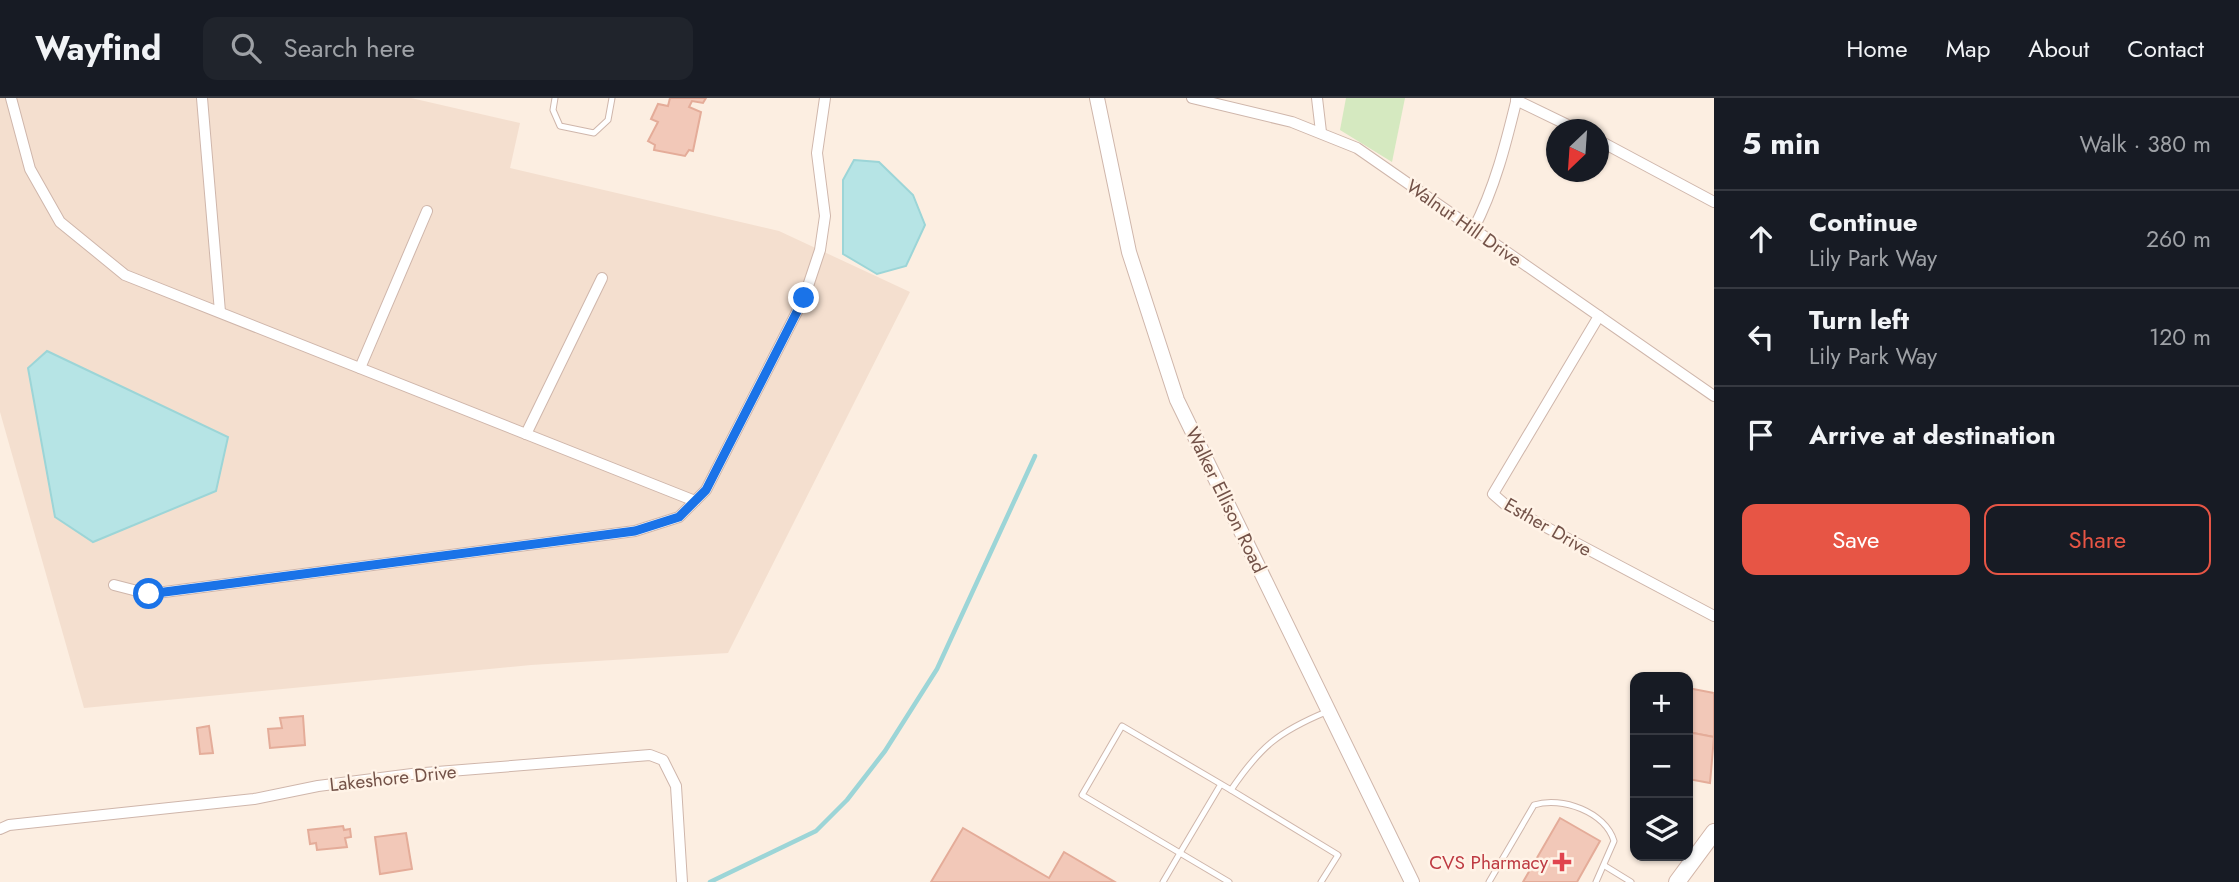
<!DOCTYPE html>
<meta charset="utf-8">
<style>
body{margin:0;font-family:Jost,sans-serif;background:#20242c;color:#f1f3f6}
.controls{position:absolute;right:21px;bottom:21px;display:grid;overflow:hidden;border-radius:14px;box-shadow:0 2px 5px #0004}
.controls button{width:63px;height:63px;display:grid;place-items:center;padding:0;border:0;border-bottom:2px solid #363941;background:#171b24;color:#f1f3f6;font:35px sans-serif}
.compass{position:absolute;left:1546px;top:21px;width:63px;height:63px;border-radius:50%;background:#171b24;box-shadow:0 2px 5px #0004;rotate:205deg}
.stop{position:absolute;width:21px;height:21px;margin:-16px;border:5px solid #1a73e8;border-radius:50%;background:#fff}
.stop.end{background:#1a73e8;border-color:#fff;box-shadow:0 2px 7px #0008}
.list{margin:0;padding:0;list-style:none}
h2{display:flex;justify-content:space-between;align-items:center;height:91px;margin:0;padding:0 28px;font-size:30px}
h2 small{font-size:23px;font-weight:400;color:#9ea1a6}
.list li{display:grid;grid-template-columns:46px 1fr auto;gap:21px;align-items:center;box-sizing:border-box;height:98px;padding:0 28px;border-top:2px solid #363941}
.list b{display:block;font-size:26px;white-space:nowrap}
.list p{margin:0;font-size:23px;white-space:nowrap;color:#9ea1a6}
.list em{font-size:23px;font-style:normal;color:#9ea1a6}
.actions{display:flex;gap:14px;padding:21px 28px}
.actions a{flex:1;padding:16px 0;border:2px solid #e75545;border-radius:14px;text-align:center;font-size:24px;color:#e75545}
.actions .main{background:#e75545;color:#fff}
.icon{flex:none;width:38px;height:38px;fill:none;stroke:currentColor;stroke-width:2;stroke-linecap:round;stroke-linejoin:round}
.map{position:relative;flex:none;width:1714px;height:784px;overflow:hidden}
header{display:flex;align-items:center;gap:42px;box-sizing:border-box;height:98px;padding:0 35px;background:#171b24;border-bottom:2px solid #363941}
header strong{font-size:33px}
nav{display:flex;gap:38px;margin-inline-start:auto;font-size:24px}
.search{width:490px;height:63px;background:#20242c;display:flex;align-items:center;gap:18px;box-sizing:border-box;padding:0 24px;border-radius:14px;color:#9ea1a6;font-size:26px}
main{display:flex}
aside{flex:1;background:#171b24}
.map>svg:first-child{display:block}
.residential{fill:#f4dfcf}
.green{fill:#d5e9c0}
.water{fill:#b6e4e5;stroke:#9cd5d7;stroke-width:2}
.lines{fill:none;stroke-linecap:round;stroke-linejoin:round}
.stream{stroke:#9cd5d7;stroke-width:4.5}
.building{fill:#f2c8b8;stroke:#e4ac99;stroke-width:2}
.service-casing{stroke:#cfb6ab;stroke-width:7}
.minor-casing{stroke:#cfb6ab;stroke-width:12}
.tertiary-casing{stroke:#cfb6ab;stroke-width:16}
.secondary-casing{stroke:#d2b5a8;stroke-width:18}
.service{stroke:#fff;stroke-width:5}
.minor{stroke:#fff;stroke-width:10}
.tertiary{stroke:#fff;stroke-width:14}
.secondary{stroke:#fff;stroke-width:16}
.route{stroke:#1a73e8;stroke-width:9}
.health-dot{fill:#e0444e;stroke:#fff3e7;stroke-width:2.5}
.labels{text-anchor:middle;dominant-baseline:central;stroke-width:5;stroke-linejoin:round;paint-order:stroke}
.street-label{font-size:19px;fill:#735248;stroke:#fff3e7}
.health-label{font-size:19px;fill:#be3a42;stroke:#fff3e7;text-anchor:end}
</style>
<header>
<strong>Wayfind</strong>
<div class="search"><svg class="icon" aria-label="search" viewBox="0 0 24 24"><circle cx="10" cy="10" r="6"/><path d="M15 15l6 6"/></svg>Search here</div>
<nav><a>Home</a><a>Map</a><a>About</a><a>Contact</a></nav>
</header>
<main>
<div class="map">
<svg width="1714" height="784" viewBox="0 0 1714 784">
<rect width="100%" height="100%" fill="#fceee1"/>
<polygon class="residential" points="0,0 411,0 520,25 510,70 779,133 910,194 728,555 531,567 84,610 0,314"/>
<polygon class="green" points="1346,0 1405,0 1392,64 1340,32"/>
<g class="water">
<polygon points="854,62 879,64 913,97 925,127 906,168 877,176 843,156 843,82"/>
<polygon points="47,253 228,339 216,393 93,444 55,419 28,270"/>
</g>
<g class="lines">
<polyline class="stream" points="710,784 816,733 847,702 885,653 937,571 1035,358"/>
</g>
<g class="building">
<polygon points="670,0 706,0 703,5 692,3 689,9 701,14 693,53 689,52 685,58 654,52 655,47 648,43 658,24 651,21 658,6 668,8"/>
<polygon points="1688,590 1714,595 1714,639 1688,634"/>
<polygon points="303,618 305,647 270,650 268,631 282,630 280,620"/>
<polygon points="209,628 213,655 200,656 197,630"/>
<polygon points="1688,634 1714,639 1710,685 1688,681"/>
<polygon points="1560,720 1600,743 1577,784 1523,784"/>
<polygon points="343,728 344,732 350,731 351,739 345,740 347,749 317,752 316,745 310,746 308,732"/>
<polygon points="963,730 1049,780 1064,754 1115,784 931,784"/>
<polygon points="406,735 412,771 380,776 375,739"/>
</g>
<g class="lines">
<g class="service-casing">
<g id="service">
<polyline points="555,0 553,12 560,28 594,35 608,22 612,0"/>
<polyline points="1221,686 1180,755 1082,697 1122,628 1231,692"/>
<polyline points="1605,768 1631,784"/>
<polyline points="1163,784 1180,755 1229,784"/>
<path d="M1321 784 1338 757 1231 692C1260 649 1278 634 1326 614"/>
<path d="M1489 784 1534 707C1562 698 1605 714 1614 743L1596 784"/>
</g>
</g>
<g class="minor-casing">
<g id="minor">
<polyline points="11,0 30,71 60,124 125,177 695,403"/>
<polyline points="202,0 220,214"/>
<polyline points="1192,0 1292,24 1357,50 1714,298"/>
<polyline points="1317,0 1321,34"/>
<polyline points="1516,2 1578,32"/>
<polyline points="1598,42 1714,104"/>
<path d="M1473 132C1495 90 1506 45 1517 0"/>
<polyline points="1599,218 1493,396 1508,409 1714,518"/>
<polyline points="360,270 427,113"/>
<polyline points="526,336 602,180"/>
<polyline points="114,487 149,496 635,433 679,419 706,392 804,200 820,152 825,118 817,55 825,0"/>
<polyline points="0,731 9,727 254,701 318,688 412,676 650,657 663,662 676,688 682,784"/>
</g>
</g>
<g class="tertiary-casing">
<polyline id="tertiary" points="1097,0 1129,154 1177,302 1412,784"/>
</g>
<g class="secondary-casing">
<polyline id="secondary" points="1677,784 1714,734"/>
</g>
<use href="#service" class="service"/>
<use href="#minor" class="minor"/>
<use href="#tertiary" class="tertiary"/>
<use href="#secondary" class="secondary"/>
</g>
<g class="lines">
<polyline class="route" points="149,496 635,433 679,419 706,392 804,200"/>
</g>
<path class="health-dot" d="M1558.5 753.5h7v7h7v7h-7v7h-7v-7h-7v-7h7z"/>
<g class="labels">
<g class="street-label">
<text transform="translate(1464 125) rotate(35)">Walnut Hill Drive</text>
<text transform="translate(1226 402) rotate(64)">Walker Ellison Road</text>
<text transform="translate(1548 429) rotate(30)">Esther Drive</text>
<text transform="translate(393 680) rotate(-6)">Lakeshore Drive</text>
</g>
<g class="health-label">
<text x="1548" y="764">CVS Pharmacy</text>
</g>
</g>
</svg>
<div class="controls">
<button>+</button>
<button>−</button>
<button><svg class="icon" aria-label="layers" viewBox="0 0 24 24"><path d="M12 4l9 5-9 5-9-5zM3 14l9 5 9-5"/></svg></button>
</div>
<svg class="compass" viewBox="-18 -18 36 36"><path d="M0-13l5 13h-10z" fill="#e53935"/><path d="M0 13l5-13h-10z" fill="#9ea1a6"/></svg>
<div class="stop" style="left:149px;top:496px"></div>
<div class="stop end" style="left:804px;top:200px"></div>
</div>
<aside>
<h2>5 min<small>Walk · 380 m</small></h2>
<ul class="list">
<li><svg class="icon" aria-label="ahead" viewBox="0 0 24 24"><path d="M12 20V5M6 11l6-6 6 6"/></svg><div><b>Continue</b><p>Lily Park Way</p></div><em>260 m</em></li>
<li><svg class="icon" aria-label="left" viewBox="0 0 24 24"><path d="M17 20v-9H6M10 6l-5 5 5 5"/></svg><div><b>Turn left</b><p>Lily Park Way</p></div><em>120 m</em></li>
<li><svg class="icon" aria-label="arrive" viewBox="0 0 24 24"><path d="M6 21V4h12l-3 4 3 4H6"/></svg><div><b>Arrive at destination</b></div></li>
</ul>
<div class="actions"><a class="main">Save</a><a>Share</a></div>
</aside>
</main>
